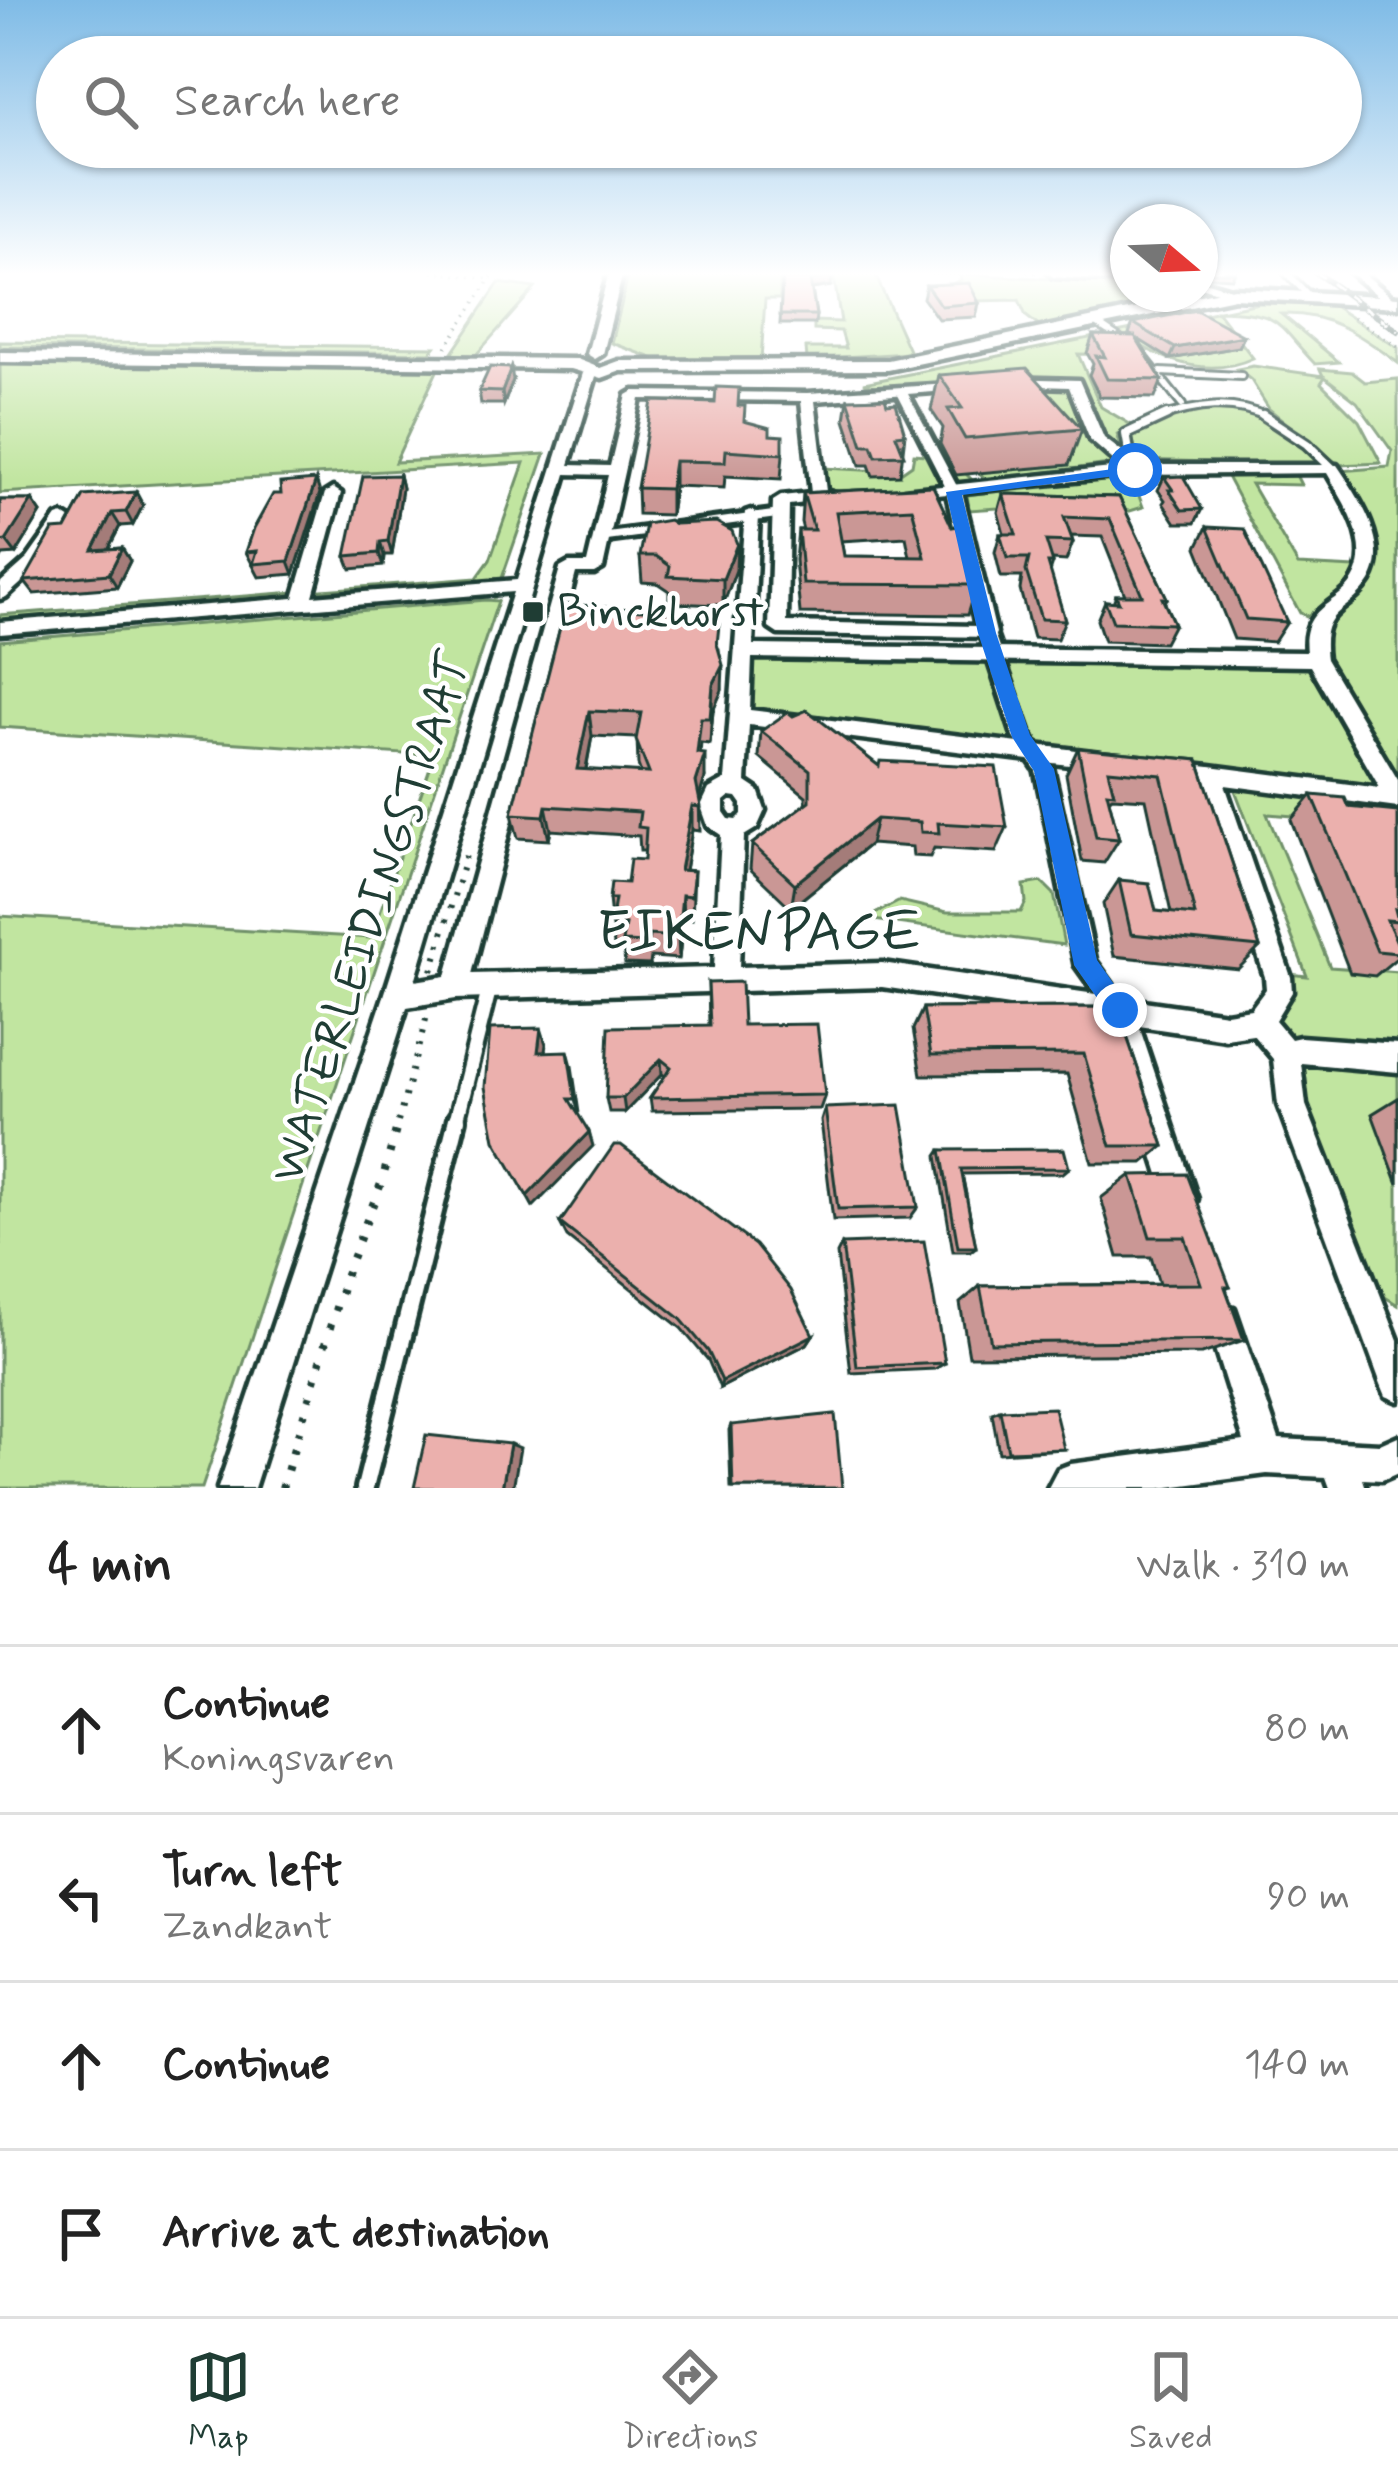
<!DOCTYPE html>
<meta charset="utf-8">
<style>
body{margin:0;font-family:Mynerve,sans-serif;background:#f6f6f6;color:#222}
.compass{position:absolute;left:1110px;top:204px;width:108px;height:108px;border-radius:50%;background:#fff;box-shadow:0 3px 9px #0004;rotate:109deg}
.stop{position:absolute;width:36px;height:36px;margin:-27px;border:9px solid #1a73e8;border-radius:50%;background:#fff}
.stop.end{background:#1a73e8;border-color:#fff;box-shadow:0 3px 12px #0008}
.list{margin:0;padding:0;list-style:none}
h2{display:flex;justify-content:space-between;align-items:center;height:156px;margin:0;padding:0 48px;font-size:51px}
h2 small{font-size:39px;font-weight:400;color:#767676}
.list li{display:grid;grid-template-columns:78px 1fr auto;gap:36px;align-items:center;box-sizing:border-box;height:168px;padding:0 48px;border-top:3px solid #e0e0e0}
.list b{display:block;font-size:45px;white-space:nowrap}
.list p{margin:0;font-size:39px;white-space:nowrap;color:#767676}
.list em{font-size:39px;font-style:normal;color:#767676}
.icon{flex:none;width:66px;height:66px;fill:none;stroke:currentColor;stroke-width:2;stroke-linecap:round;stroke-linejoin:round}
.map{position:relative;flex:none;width:1398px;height:1488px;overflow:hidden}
.search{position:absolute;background:#fff;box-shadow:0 3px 9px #0004;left:36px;right:36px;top:36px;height:132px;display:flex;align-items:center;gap:30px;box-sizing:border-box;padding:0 42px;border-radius:66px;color:#767676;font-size:45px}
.sheet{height:828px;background:#fff}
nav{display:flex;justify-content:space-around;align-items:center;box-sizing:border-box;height:168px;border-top:3px solid #e0e0e0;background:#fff;font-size:33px;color:#767676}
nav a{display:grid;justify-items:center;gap:6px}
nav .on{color:#1f3d34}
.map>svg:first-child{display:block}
.green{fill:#c1e5a0;stroke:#70916a;stroke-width:3}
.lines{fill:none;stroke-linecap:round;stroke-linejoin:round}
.service-far3-casing{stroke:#1f3d34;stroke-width:12}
.service-far2-casing{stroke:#1f3d34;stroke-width:15}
.service-far1-casing{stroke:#1f3d34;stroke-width:22}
.service-casing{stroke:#1f3d34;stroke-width:26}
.pedestrian-casing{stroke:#1f3d34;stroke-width:10}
.minor-casing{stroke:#1f3d34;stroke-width:9}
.tertiary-casing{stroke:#1f3d34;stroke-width:9}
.path-far2{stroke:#1f3d34;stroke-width:3;stroke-dasharray:1.5 6;stroke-linecap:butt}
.path-far1{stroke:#1f3d34;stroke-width:6;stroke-dasharray:3 10;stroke-linecap:butt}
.path{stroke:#1f3d34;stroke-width:8;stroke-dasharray:4.5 14;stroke-linecap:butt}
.service-far3{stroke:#fff;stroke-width:6}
.service-far2{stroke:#fff;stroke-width:8}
.service-far1{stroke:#fff;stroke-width:14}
.service{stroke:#fff;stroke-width:16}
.pedestrian{fill:#fff;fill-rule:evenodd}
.minor{fill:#fff;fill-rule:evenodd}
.tertiary{fill:#fff;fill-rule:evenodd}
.rail-casing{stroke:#1f3d34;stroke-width:6}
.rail{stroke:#fff;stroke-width:3;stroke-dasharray:10;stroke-linecap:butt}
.wall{fill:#ca9795;stroke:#1f3d34;stroke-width:3;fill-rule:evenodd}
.shaded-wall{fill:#a47b79;stroke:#1f3d34;stroke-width:3}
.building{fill:#ebb0ad;stroke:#1f3d34;stroke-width:3;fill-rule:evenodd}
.route{fill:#1a73e8}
.poi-dot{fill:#1f3d34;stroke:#fff;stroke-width:4.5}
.labels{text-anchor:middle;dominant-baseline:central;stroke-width:9;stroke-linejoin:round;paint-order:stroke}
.poi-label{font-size:48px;fill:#1f3d34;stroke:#fff;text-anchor:start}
.street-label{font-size:48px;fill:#1f3d34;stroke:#fff}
.near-street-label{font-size:57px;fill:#1f3d34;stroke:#fff}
</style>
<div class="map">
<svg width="1398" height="1488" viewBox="0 0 1398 1488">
<rect width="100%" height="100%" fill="#fff"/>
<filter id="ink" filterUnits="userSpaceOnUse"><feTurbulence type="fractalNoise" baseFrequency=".00833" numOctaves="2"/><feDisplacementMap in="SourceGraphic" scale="24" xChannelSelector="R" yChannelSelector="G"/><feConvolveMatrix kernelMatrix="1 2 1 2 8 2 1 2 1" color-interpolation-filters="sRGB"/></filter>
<g filter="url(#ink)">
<g class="green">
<polygon points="629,272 780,272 780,299 765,299 761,360 655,359 612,343"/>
<polygon points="833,272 874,272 910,353 807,359 806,348 846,348 841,331 814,330 814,321 841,322"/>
<polygon points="923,272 1128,283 1128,294 1215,292 1040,327 1026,316 1019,300 971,301 952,284 961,280 960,275"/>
<polygon points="499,283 535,288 475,356 450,356"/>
<path d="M1259 303 1332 305 1398 348V363C1361 335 1329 312 1281 314L1339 362 1315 364C1275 322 1283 312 1217 311L1253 358C1205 380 1160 359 1117 332Z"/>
<polygon points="1109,334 1136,355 1078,354 1101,407 1133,426 1117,434 1125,459 1117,463 987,480 964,459 950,381 885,389 864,383"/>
<polygon points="0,342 435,347 430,353 0,347"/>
<polygon points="0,363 438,369 395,462 545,454 501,581 0,624 0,615 477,578 490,560 524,463 0,493"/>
<path d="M1253 366 1323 376 1320 369 1352 372 1365 382 1398 379V784L1323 659 1320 622C1398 555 1376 555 1339 471L1389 467 1392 451 1357 402 1325 377 1321 383 1359 421 1381 463 1339 465 1269 409 1251 380 1237 369Z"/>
<polygon points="1188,410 1257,411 1324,465 1138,460 1132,437"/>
<polygon points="914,454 949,457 974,482 927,488 823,491 824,468 902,472 912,465"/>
<polygon points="1225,473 1295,473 1301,485 1251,484 1298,565 1355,568 1357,579 1307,616 1300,613"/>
<polygon points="1131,474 1143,507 1130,511 1029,506 969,510 967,495"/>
<polygon points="486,600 498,601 202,1488 0,1488 0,916 371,938 434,756 0,727 0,641"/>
<polygon points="753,658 1313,663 1388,790 751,711"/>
<polygon points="1233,785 1351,799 1361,821 1267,814 1330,967 1398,972 1398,1048 1284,1040 1278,1016 1290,997 1288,974 1307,976"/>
<polygon points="1042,882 1054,894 1064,945 865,919 900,901 947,912 1021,912 1026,902 1024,885"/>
<polygon points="1300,1059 1398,1067 1398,1305 1385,1297 1373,1273 1301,1087"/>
</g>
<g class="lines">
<g class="service-far3-casing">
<g id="service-far3">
<polyline points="1286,272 1307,294"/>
<polyline points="1098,324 1125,342"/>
<polyline points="1140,352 1182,405"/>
<polyline points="1161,372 1241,376"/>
<path d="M1158 418C1195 406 1232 399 1269 418"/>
</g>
</g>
<g class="service-far2-casing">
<g id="service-far2">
<polyline points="1263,415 1307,444 1332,468"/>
<polyline points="1155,469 1130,456 1126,434 1167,415"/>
</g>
</g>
<g class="service-far1-casing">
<polyline id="service-far1" points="456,1122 490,986"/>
</g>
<g class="service-casing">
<polyline id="service" points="365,1488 457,1119"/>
</g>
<g class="pedestrian-casing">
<g id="pedestrian">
<polygon points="902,389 907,392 960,492 958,495 950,495 948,492 897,392"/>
<polygon points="780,510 785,511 785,517 600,542 593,538 600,534"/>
<polygon points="987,628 994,633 1030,735 1052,769 1095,961 1130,1010 1127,1017 1120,1020 1113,1017 1076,965 1036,770 1014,737 980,633"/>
</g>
</g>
<g class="minor-casing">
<g id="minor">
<polygon points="1048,272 1128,276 1128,282 1053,277"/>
<polygon points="1350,272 1362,272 1397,301 1387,304"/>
<polygon points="1200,280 1238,291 1240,293 1234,297 1200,287"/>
<path d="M590 369 597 373 569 465 610 466 627 395 634 391 808 393 965 383V389L960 390 815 401 826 491 839 495 831 500 789 505 787 622 976 626 947 494 910 498 904 496V490L1121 467 1090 440 1069 387 1009 385 1004 384V378L1079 380 1104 438 1139 465H1337C1357 495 1392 544 1370 581 1348 616 1319 606 1326 659L1398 780V808L1225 785 1291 977 1292 992 1275 1020 1291 1039 1300 1037 1398 1044V1072L1301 1063 1306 1105 1398 1340V1401L1386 1396 1381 1384 1278 1105 1273 1059 1253 1035 1226 1039 1139 1026 1197 1199 1193 1210 1182 1214 1171 1210 1167 1199 1110 1021 882 987 456 999 407 1007 254 1488H218L384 996 513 592 0 634V622L294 598 325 493 333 488 341 493 313 596 517 580 583 373ZM640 399 801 401 811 493 781 496 773 501 769 628 778 634 994 637 996 633 962 492 1135 475 1327 473C1342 500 1368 536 1358 569 1347 606 1300 600 1306 652L753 645 759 515 751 510 745 512 725 780 709 789 701 806 708 826 721 835 714 968 472 974 576 573H594L603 568ZM566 474 608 475 587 563H569L560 568 446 976 415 981ZM752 658 1310 666 1380 788 1210 766 1174 762 1166 764 1163 770 1166 776 1202 782 1265 977 1266 989 1251 1009 1226 1013 882 963 739 967 744 836 757 828 765 810 758 790 746 782 749 725 1101 769 1109 767 1112 761 1109 755 1101 753 750 710ZM730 796 737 797 742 804V814L736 820 729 819 724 812V801Z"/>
<polygon points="63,515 71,520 40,566 6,597 0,599 0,583 28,558 57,517"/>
<polygon points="1222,1304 1234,1308 1279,1439 1380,1444 1398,1436 1398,1473 1382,1480 1363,1479 1366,1488 1330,1488 1326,1477 1267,1474 1161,1488 1048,1488 1058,1469 1071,1464 1244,1441 1206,1320 1210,1308"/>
</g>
</g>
<g class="tertiary-casing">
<g id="tertiary">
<polygon points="609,272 623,272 603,354 595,359 587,354"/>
<polygon points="1234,288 1398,297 1398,307 1234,298 888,370 621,371 602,378 571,369 0,362 0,352 577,359 600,368 619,361 888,360"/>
</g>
</g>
<g class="path-far2">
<polyline points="433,272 490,279"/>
<polyline points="1027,272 1042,273"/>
<polyline points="1353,317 1398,347"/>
<polyline points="446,347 495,272"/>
</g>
<g class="path-far1">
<polyline points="432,971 466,855"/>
<polyline points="398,1122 428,1012"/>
</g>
<polyline class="path" points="282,1488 346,1274 382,1181 399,1119"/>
<use href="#service-far3" class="service-far3"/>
<use href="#service-far2" class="service-far2"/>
<use href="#service-far1" class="service-far1"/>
<use href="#service" class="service"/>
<use href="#pedestrian" class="pedestrian"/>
<use href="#minor" class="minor"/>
<use href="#tertiary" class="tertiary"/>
<g class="rail-casing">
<polyline id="rail" points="1315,272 1398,331"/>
</g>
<use href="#rail" class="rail"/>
</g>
<g class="wall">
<polygon points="783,272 831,286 812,289 816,315 815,324 780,324"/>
<polygon points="1200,272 1235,272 1232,278 1200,276"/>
<polygon points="926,285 979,303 976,317 938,319 923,298"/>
<polygon points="1133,323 1244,336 1239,347 1170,359 1138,339 1162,380 1155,398 1100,397 1089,375 1093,364 1087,353 1093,335 1132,336 1129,334"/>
<polygon points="939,375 1082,429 1069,465 956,475 940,444 943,428 931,410"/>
<polygon points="513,380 504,404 481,404 479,391"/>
<polygon points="848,399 905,434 900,475 873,476 869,465 860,465 845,419"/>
<polygon points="739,406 744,421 770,435 783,454 781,479 725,476 724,488 674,486 670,515 638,514 637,488"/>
<polygon points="399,475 402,488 392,555 384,555 383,566 351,569 346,556"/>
<polygon points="1164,477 1202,509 1195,523 1176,523 1163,503 1165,500 1158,490"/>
<path d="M933 486 976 585 967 615 800 613 795 560 798 530H803L801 522 803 493ZM906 537 910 557 844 556 841 541Z"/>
<polygon points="320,493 294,574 259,577 246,552 281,494"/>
<polygon points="1003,494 1119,497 1167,598 1165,603 1174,624 1164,643 1104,641 1097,620 1105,601 1113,602 1116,595 1125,595 1102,537 1071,536 1073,542 1066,561 1052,560 1053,563 1050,572 1065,620 1057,639 1033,638 1020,590 1022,577 1001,577 995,552 1000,534 1004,534 998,512"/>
<polygon points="84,496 143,505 133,525 120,526 108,549 122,548 130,561 117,587 34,594 24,581 66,529"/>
<polygon points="0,500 32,500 41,513 16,554 3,555 0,560"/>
<polygon points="675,524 737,544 736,570 723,605 669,603 669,591 657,583 642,582 640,556"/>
<polygon points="1207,527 1287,622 1274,642 1234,639 1197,547"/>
<path d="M566 604 719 649 722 690 713 711 710 744 701 743 700 753 705 778 699 798 700 831 692 830 685 870 694 871 692 919 683 918 679 959 651 957 650 965 625 964 623 947 614 946 609 899 627 883 644 860 645 851H640L639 836 551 830 549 840 518 838 512 814ZM592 736 637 738 638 765 641 773 586 770Z"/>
<polygon points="793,716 878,765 1007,827 996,852 934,848 930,857 913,856 912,847 870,844 791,908 750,869 752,844 806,804 806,796 759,757 761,731"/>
<polygon points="1078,748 1198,760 1260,947 1238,969 1114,956 1103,904 1119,880 1156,911 1171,913 1146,799 1112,797 1109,800 1119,839 1104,863 1082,861 1066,774"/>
<polygon points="1312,795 1349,807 1398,812 1398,935 1394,935 1398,945 1398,957 1375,976 1350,973 1291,820"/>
<polygon points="708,983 743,1025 825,1095 820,1109 652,1111 650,1098 665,1076 662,1074 625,1112 609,1112 606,1098 709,1025"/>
<polygon points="1117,1007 1164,1146 1143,1163 1092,1163 1067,1074 921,1075 913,1029 923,1008"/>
<polygon points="1398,1098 1398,1184 1372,1114"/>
<polygon points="825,1108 918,1207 910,1218 833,1220 821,1121"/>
<polygon points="941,1150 1069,1168 1063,1173 962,1174 976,1247 971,1251 953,1251 937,1156"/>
<polygon points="1131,1175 1230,1287 1226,1289 1244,1340 1202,1354 969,1356 960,1303 980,1286 1159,1284 1151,1257 1118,1257 1101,1198"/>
<polygon points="560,1223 813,1335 807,1344 720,1388 708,1360 681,1328 567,1237"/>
<polygon points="842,1244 945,1363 935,1369 851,1373 837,1254"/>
<polygon points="1000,1410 1064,1449 999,1453 992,1413"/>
<polygon points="731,1425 842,1488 731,1488 729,1430"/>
</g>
<g class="shaded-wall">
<polygon points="832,276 831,286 809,289 810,280"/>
<polygon points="1244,336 1239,347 1170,359 1175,348"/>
<polygon points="511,368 513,380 504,404 502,392"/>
<polygon points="674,461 674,486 670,515 670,489"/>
<polygon points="399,475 402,488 392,555 388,541"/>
<polygon points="316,480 320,493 294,574 289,561"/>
<polygon points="136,492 143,505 133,525 126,512"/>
<polygon points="32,500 41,513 16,554 6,541"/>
<polygon points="112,513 120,526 101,563 93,550"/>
<polygon points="380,542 384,555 383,566 379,553"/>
<polygon points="737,544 736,570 723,605 723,579"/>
<polygon points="122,548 130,561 117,587 109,574"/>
<polygon points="723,665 722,690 713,711 710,744 713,685"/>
<polygon points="589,711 592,736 581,794 577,769"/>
<polygon points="705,754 705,778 696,807 696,782"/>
<polygon points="546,806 551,830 549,840 544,816"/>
<polygon points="692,806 692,830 681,893 680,870"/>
<polygon points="876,819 870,844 791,908 795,884"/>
<polygon points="682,895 683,918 679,959 678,937"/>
<polygon points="541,1028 546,1044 543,1067 538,1052"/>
<polygon points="568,1051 572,1066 579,1113 575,1099"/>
<polygon points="661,1059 662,1074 625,1112 623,1098"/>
<polygon points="589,1132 593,1146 533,1207 527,1196"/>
<polygon points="813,1335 807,1344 720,1388 722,1381"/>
<polygon points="510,1444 520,1448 513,1488 502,1488"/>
</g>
<g class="building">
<polygon points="783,272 831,272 832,276 810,280 816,315 780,315"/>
<polygon points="969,283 979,303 941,306 926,285"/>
<polygon points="1196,310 1244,336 1175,348 1133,323"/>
<polygon points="1093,335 1135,336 1162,380 1107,379 1096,356 1105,357"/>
<polygon points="490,367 511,368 502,392 479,391"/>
<polygon points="1027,368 1082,429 965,439 948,409 962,408 939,375"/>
<polygon points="716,387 739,388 738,406 745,406 744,421 770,428 770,435 783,436 783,454 726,450 725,462 674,461 670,489 637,488 652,401 715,403"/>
<polygon points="885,398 887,404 896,403 905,434 896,435 904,455 876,456 872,445 863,445 848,399"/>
<polygon points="399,475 388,541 380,542 379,553 346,556 363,476"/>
<polygon points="1183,476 1202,509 1182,510 1169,490 1173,490 1164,477"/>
<polygon points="316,480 289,561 253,564 257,551 246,552 254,528 273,494 281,494 280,483"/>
<path d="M933 486 952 527 958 526 976 585 803 584 798 530H814L803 493ZM912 508 925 557 844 556 836 512Z"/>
<polygon points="136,492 126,512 112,513 93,550 122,548 109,574 24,581 53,530 66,529 84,496"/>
<polygon points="1003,494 1119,497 1167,598 1162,598 1174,624 1113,622 1105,601 1119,602 1116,595 1142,595 1110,519 1064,517 1073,542 1046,541 1053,563 1048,563 1065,620 1041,619 1026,571 1029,558 1007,558 1000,534 1016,534"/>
<polygon points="0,500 32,500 6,541 0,542"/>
<polygon points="669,520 675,524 716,522 732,531 737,544 723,579 668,576 670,566 656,556 640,556 646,524"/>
<polygon points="1207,527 1244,529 1287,622 1246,619"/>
<path d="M566 604 720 616 717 644 723 665 713 685 710 718H701L697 753 705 754 696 782 701 807 692 806 680 870 694 871 691 896 682 895 678 937 649 935 648 943 622 942 625 925 611 924 615 899H609L611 882 627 883 630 859 644 860 646 828 638 827 640 812 546 806 544 816 512 814ZM589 711 641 713 636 740 649 773 577 769Z"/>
<polygon points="807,710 879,766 880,761 996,767 1007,827 938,823 939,833 921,832 920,822 876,819 795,884 752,844 810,801 810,770 761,731 788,712 793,716"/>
<polygon points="1078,748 1198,760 1260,947 1131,934 1119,880 1149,883 1156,911 1195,915 1161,775 1108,770 1114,793 1107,792 1119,839 1096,837"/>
<polygon points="1312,795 1345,798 1349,807 1398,812 1398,910 1395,909 1398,921 1387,920 1398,945 1398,953 1377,951"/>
<polygon points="741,982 743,1025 817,1024 825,1095 650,1098 671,1067 661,1059 623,1098 606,1098 609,1027 710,1025 708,983"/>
<polygon points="1117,1007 1164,1146 1111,1146 1084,1054 931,1055 923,1008"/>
<polygon points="541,1028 538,1052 568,1051 575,1099 569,1099 589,1132 527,1196 495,1140 485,1087 490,1029"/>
<polygon points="900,1105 918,1207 838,1209 825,1108"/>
<polygon points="614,1145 621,1145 755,1245 791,1290 813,1335 722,1381 708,1351 680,1318 560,1223"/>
<polygon points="1064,1149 1069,1168 961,1169 976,1247 958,1247 941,1150"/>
<polygon points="1187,1174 1230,1287 1225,1287 1244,1340 991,1343 980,1286 1201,1284 1185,1237 1150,1237 1131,1175"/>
<polygon points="924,1241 945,1363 857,1367 842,1244"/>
<polygon points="1054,1408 1064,1449 1008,1451 1000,1410"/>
<polygon points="835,1414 842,1488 733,1488 731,1425"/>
<polygon points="426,1435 510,1444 502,1488 414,1488"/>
</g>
</g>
<linearGradient id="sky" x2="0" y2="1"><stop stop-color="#7fbbe6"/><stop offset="0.57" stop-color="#fff"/><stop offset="1" stop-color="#fff" stop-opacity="0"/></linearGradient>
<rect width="1398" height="481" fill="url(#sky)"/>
<polygon class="route" points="1135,466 1140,473 962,495 996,633 1030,735 1054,769 1097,960 1132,1010 1120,1021 1111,1018 1074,965 1034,771 1012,737 978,633 946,492"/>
<rect class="poi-dot" x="521" y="600" width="24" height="24" rx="6"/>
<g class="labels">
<g class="poi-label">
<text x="557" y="612">Binckhorst</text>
</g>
<g class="street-label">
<text transform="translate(372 918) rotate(-72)">WATERLEIDINGSTRAAT</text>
</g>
<g class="near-street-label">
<text x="759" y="933">EIKENPAGE</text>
</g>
</g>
</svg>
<svg class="compass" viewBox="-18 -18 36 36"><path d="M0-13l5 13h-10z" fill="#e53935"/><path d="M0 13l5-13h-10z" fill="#767676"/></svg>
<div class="stop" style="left:1135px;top:470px"></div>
<div class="stop end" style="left:1120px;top:1010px"></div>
<div class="search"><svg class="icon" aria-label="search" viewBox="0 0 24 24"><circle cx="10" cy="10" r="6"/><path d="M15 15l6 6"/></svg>Search here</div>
</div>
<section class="sheet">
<h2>4 min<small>Walk · 310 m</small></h2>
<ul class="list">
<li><svg class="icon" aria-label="ahead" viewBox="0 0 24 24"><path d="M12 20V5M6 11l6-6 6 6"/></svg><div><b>Continue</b><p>Koningsvaren</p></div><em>80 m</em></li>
<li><svg class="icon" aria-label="left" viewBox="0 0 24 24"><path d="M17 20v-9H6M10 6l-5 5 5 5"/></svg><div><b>Turn left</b><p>Zandkant</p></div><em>90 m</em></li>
<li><svg class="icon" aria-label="ahead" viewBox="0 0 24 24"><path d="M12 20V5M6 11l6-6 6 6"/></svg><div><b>Continue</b></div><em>140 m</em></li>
<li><svg class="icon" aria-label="arrive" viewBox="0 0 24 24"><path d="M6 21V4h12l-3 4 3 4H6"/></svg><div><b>Arrive at destination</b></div></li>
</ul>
</section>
<nav>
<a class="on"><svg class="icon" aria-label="map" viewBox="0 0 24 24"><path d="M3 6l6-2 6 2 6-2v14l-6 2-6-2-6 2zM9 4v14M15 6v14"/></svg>Map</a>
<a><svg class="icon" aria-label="directions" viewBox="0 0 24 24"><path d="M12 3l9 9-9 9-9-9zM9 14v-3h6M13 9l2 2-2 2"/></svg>Directions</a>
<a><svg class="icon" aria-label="saved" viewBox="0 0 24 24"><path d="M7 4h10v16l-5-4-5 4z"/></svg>Saved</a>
</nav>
